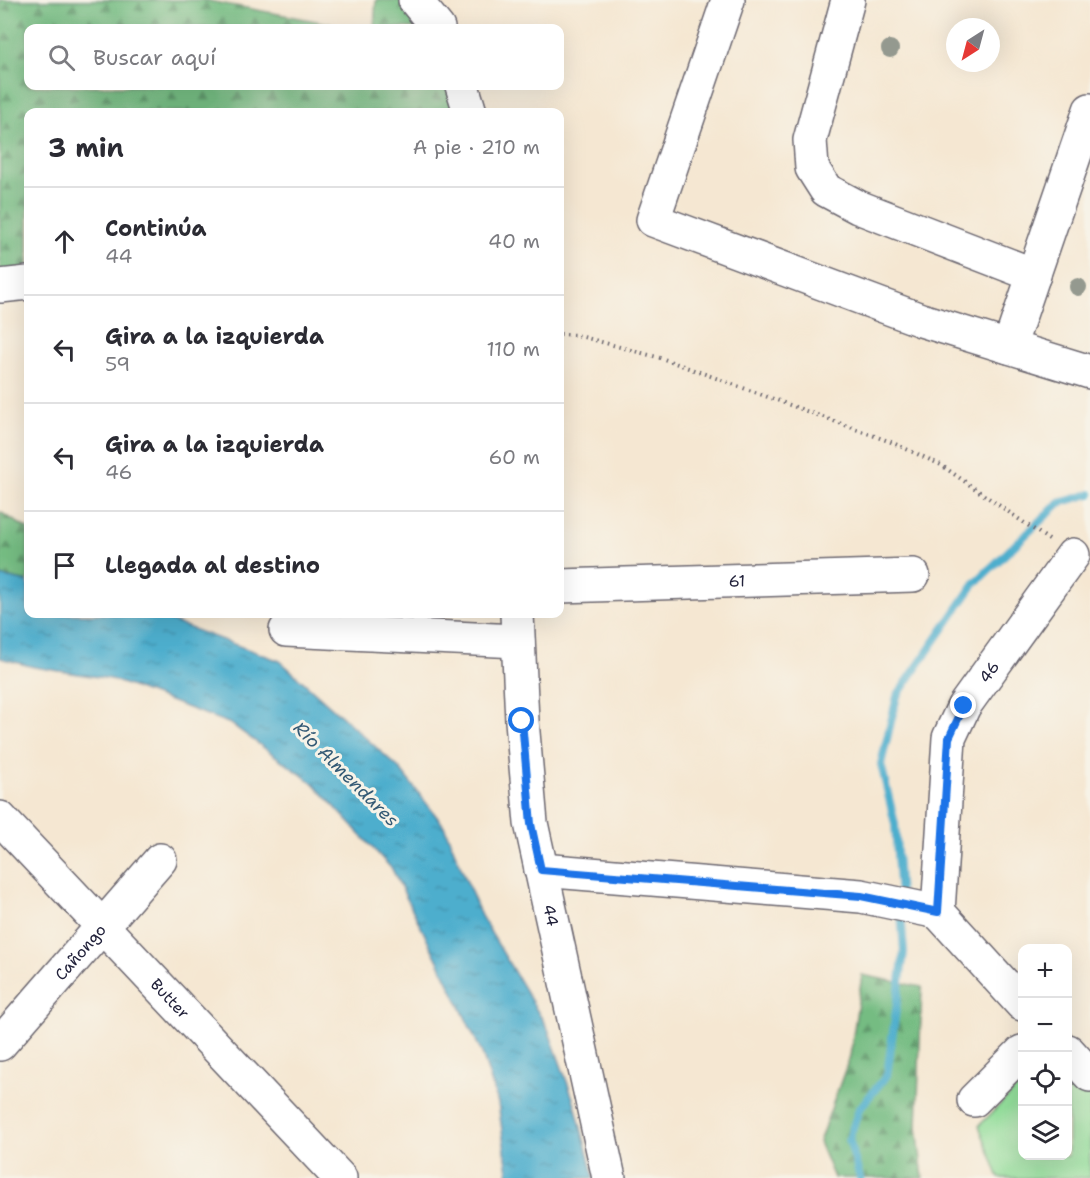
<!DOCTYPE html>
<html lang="es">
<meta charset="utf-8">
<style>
body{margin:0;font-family:"Shantell Sans",sans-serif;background:#f7f7f7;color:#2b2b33}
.controls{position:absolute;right:18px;bottom:18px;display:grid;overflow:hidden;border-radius:12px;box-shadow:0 6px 24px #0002}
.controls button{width:54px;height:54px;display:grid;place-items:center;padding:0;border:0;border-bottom:2px solid #e1e1e2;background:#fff;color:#2b2b33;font:30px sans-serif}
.compass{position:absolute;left:946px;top:18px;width:54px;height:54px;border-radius:50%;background:#fff;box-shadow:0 6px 24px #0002;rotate:216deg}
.stop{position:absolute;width:18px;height:18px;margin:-14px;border:4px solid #1a73e8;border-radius:50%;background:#fff}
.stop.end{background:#1a73e8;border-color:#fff;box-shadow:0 2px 6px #0008}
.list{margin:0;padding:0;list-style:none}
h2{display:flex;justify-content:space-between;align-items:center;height:78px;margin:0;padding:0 24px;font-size:26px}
h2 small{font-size:20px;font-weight:400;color:#7c7c81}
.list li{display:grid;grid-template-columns:39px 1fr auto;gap:18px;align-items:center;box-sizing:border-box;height:108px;padding:0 24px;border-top:2px solid #e1e1e2}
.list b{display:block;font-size:22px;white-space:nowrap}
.list p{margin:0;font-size:20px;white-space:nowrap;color:#7c7c81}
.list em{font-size:20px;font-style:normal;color:#7c7c81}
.icon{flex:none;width:33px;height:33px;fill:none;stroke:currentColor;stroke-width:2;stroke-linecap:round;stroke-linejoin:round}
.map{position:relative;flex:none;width:1090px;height:1178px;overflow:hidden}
.search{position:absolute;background:#fff;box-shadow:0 6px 24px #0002;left:24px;top:24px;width:540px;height:66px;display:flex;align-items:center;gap:15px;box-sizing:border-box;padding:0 21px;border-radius:12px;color:#7c7c81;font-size:22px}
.panel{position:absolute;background:#fff;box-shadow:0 6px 24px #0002;left:24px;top:108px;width:540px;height:510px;border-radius:12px}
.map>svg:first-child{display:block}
.forest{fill:url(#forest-firs);stroke:#4c6f5e;stroke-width:1.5}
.green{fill:#92dd9a;stroke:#5a806a;stroke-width:1.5}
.water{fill:url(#water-ripples);stroke:#386884;stroke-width:1.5}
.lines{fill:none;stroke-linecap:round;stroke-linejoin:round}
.stream{stroke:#4eaecd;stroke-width:8}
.minor-casing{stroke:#6c6770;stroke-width:36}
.path{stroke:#6c6770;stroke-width:4;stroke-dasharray:1.5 4.5;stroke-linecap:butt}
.minor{stroke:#fff;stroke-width:33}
.tree{fill:#94998f}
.route{stroke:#1a73e8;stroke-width:8}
.labels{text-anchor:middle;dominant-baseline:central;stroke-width:6;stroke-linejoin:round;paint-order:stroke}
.street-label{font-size:16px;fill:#22223b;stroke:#f7f3e8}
.water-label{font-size:18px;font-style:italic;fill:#345a75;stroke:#f7f3e8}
</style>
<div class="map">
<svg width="1090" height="1178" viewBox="0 0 1090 1178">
<defs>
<pattern id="forest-firs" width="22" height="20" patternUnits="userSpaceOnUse" patternTransform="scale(1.5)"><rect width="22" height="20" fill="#75bc82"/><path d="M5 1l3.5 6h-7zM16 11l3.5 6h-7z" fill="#60986c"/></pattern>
<pattern id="water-ripples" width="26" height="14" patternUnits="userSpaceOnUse" patternTransform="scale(1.5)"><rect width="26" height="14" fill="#4eaecd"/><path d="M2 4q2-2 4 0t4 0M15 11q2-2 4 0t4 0" fill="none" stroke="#408da8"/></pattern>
</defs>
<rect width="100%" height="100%" fill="#f7f3e8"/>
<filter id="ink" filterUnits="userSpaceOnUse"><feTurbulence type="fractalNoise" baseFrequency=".0167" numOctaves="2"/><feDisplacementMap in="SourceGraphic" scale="12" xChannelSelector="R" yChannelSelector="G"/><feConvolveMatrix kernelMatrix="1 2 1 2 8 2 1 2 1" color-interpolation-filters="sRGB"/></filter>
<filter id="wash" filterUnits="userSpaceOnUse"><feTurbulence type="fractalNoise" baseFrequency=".008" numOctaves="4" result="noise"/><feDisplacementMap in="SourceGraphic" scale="24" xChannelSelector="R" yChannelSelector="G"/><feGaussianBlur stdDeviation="1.35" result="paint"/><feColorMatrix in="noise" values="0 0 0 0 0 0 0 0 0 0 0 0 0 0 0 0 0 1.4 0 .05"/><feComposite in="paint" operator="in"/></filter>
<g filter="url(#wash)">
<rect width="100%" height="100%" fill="#f5e7d2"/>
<g class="forest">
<polygon points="0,0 204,0 353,28 28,28 28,86 462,86 470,112 28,112 28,294 0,295"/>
<polygon points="376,0 415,0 438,28 374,28"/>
<polygon points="0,512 28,529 28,582 0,576"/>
<polygon points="862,975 922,987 917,1127 923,1178 834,1178 819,1142 850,1056"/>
</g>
<polygon class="green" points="1068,1067 1090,1091 1090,1178 999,1178 979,1126 1022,1082 1022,1156 1068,1156"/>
<polygon class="water" points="0,576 28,582 28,614 152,614 280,661 399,768 444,826 481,916 548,1029 575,1104 594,1178 509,1178 498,1103 482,1053 447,979 392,869 313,783 231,724 111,679 34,667 0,658"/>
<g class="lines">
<g class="stream">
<polyline points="900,897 895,824 881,764 897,696 974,584 1059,503 1090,494"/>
<polyline points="860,1178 849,1139 859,1109 887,1075 904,952 901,912"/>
</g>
</g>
</g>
<g filter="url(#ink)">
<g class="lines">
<g class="minor-casing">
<g id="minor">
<polyline points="415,0 438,28"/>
<polyline points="728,0 653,220 921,320 1090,372"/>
<polyline points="848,0 810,140 812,168 826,190 858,207 1034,275"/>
<polyline points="462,86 470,112"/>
<polyline points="0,286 28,283"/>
<polyline points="1009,347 1090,110"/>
<path id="s1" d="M560 586 913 575"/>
<path id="s2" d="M517 614 522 721 531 823 609 1178"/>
<polyline points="286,630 518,641"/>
<path id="s3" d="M0 818 340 1178"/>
<polyline points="541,870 861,896 938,912"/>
<path id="s4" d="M938 912 949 738 964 706 1073 555"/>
<polyline points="938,912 1022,1004"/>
<path id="s5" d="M0 1044 160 860"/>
<polyline points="1068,1051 1090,1075"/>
<polyline points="974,1100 1022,1052"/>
</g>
</g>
<polyline class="path" points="560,334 576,335 664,359 891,442 941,465 1049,540"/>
<use href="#minor" class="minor"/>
</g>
<g class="tree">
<circle cx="890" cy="49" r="9"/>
<circle cx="1078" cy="287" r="9"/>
</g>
</g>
<g class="lines" filter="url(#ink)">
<polyline class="route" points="522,721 531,824 541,870 861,896 938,912 949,738 964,706"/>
</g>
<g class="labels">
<g class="street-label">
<text stroke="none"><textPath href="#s1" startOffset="177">61</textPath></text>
<text stroke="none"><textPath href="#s4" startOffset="252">46</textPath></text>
<text stroke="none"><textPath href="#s2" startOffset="304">44</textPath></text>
<text stroke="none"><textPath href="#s5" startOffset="122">Cañongo</textPath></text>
<text stroke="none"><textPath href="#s3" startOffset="248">Butter</textPath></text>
</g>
<g class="water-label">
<text transform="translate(346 774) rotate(45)">Río Almendares</text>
</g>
</g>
</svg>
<div class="controls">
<button>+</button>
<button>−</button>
<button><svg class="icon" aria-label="locate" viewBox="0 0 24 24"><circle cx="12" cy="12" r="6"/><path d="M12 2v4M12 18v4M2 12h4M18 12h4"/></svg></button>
<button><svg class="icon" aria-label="layers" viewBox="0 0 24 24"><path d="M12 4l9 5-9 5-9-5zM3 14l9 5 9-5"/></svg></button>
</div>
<svg class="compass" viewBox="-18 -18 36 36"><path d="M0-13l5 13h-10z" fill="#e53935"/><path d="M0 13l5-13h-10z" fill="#7c7c81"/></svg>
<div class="stop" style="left:522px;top:721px"></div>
<div class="stop end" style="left:964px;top:706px"></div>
<div class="search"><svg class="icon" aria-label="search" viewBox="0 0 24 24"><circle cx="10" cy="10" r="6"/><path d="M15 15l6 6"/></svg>Buscar aquí</div>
<section class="panel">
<h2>3 min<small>A pie · 210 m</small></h2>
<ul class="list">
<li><svg class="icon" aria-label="ahead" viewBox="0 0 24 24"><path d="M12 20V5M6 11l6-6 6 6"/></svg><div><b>Continúa</b><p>44</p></div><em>40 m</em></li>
<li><svg class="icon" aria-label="left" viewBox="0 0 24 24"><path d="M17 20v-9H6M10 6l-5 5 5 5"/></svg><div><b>Gira a la izquierda</b><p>59</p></div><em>110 m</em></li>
<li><svg class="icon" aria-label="left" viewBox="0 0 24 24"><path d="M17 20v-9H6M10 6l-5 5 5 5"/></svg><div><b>Gira a la izquierda</b><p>46</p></div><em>60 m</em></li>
<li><svg class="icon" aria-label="arrive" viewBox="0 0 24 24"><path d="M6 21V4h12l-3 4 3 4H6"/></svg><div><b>Llegada al destino</b></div></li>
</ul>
</section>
</div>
